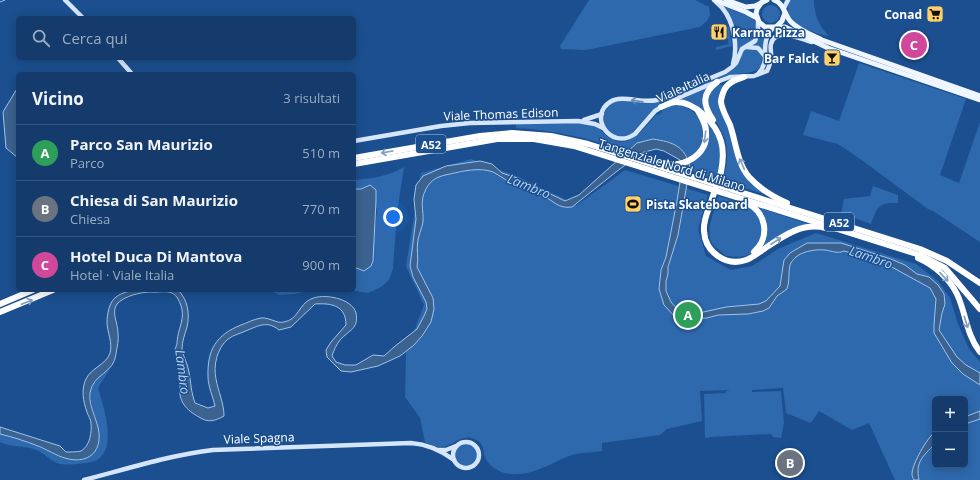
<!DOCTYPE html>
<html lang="it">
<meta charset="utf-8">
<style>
body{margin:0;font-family:"Open Sans",sans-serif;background:#1d4271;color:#f1f3f6}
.controls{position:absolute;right:12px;bottom:12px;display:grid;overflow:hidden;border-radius:6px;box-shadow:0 2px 10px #0003}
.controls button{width:36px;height:36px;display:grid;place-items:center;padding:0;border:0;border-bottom:1px solid #33557e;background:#143b6b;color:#f1f3f6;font:20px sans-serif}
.you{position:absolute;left:393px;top:217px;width:14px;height:14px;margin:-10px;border:3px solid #fff;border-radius:50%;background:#1a73e8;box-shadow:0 0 0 6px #1a73e833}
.badge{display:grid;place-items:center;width:26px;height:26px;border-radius:50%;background:#ffd166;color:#fff;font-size:13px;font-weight:700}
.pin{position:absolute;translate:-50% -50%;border:2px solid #fff;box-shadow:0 1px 4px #0006}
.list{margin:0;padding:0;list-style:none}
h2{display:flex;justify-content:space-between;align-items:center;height:52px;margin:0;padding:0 16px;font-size:17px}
h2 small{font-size:13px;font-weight:400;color:#9dadc1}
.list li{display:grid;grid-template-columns:26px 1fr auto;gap:12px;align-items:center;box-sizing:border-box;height:56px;padding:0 16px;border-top:1px solid #33557e}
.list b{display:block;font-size:15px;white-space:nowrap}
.list p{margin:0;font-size:13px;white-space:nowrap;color:#9dadc1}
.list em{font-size:13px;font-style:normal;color:#9dadc1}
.icon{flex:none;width:22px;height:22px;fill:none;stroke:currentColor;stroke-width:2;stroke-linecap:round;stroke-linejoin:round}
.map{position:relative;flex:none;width:980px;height:480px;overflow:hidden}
.search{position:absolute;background:#143b6b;box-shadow:0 2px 10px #0003;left:16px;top:16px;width:340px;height:44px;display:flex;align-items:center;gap:10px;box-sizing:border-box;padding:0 14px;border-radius:6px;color:#9dadc1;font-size:15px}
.panel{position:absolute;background:#143b6b;box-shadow:0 2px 10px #0003;left:16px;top:72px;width:340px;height:220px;border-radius:6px}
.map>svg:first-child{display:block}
.green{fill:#2e69ad;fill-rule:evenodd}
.water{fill:#3c6290;stroke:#9cc4f0}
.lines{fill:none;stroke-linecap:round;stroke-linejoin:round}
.stream{stroke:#9cc4f0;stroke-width:1}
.secondary{stroke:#d6e6fa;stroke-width:4.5}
.primary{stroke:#f0f6ff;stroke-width:5}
.highway{stroke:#fff;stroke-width:6}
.highway-bridge{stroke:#fff;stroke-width:6}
.oneway{stroke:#668bba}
.oneway2{stroke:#829ec1}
.labels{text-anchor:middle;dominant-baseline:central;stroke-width:3;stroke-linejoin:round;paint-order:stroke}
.shield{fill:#1b4f8f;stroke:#bbcadd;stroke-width:1}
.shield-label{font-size:11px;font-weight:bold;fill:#fff}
.poi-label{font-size:12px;font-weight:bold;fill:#fff;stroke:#1b4f8f;text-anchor:end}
.street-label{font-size:12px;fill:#fff;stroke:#1b4f8f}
.water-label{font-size:13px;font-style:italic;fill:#b5d3f5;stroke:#1b4f8f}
</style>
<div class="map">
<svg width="980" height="480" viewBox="0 0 980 480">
<rect width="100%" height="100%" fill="#1b4f8f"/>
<g class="green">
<polygon points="589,0 695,0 709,7 710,15 707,21 700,27 586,50 561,49 560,46"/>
<path d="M790 0H814C814 15 819 26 829 36 823 36 817 33 811 31 797 25 782 18 790 0Z"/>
<circle cx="771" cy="14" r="9"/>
<path d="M723 7C727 7 731 9 735 11 745 14 760 18 756 32 755 35 754 39 752 41 748 45 741 47 737 51L735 31H741L751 35 752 33 733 24Z"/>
<polygon points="729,27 732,46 716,50 716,47 729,44 728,39 725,39 723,28"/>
<polygon points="759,27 762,29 769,31 764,39 763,51 759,46 752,45"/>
<path d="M746 48 757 50 762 56 761 66C753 76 736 72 725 76L669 100 633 134 621 137 612 135 605 127 603 117 606 109 613 102 622 100 643 103 654 102 723 75C734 69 736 55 746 48Z"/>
<polygon points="859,63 966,99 940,175 959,183 980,122 980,242 933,211 928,209 863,161 838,144 803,135 811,111 839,121"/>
<path d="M721 84 723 86 720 93 731 137 733 148 737 160 767 194 766 195 722 181C727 168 729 153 725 139 719 122 692 95 721 84Z"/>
<polygon points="707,87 702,101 706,113 680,100"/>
<path d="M680 105C699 111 711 129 701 148 698 152 692 155 688 158 678 141 656 135 638 143 634 144 631 148 628 151 591 139 555 130 516 128V124L585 123C602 126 599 131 611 139 631 150 646 125 657 114L659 115C665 107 669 105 680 105Z"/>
<path d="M708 122 719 142 721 163 716 180 690 171V164C712 148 702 144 708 122Z"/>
<path d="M471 159 519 177 577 205 625 170 708 195 698 229 706 256 731 270 752 266 778 249 816 233 916 264 938 281 950 298 958 324 969 349 980 362V480H895L869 423 852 430 819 411 811 423 786 413 783 388 752 390V392L781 391 784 423 781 438 773 437 771 434 710 437 707 438 705 437 704 394 726 393V391L731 390 700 391 702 421 667 429 660 435 602 443V451C592 453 579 452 569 456 547 465 526 480 501 472 496 469 490 466 487 461 481 452 487 442 471 438 459 435 451 448 439 447 434 446 429 444 425 442L420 418 405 397 406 353 424 305 406 266 421 173ZM935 399H965V465H935Z"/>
<path d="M404 167 397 213 393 269 389 280 381 287 368 293 350 290H354V267L364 271 373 261V245L377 211 370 185 361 189H354V180C371 179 389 176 404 167Z"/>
<path d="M873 186 898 195V203C879 202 877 207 871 224L841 213 844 199 870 196Z"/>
<polygon points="718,196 748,205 761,219 763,234 753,252 748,255 739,257 726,256 712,244 710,239 709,228"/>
<polygon points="760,208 809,224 800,226 763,247 766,223"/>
<polygon points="268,290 311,290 295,294 280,295"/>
<path d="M111 367 98 388C103 405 118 448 97 460 94 462 89 462 85 463 76 464 66 466 57 463 50 460 44 453 36 450 25 445 11 448 0 442V434C22 439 44 447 64 458L96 450C109 414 68 395 111 367Z"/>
<circle cx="466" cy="455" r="11"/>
</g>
<g class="water">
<polygon points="18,87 18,158 6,148 3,112"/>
<path d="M653 139C673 142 685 146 690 167L678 235 668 267V274L666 281V291L671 302 677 309 686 313H699L726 307 759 304 766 301 780 286 784 260 790 253 807 243H841L891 259 905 265 917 274 929 277 938 285 944 294 945 304 942 313 939 330 957 357 966 365 980 373V385L963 374 952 363 934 333V324L936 299 930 288 879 260 844 251C838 254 832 251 825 250 813 249 795 252 790 265 788 273 790 281 787 289L777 296 769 308 763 311 748 314 718 315 707 318 683 319 675 317 664 305 659 289 661 270 666 257 677 201 682 169 680 160 664 151 656 149 641 153 616 172 572 207C558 209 554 201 542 195 534 191 524 190 516 186 508 182 501 176 493 172 480 167 463 171 450 174 439 176 431 179 426 189 419 202 424 210 423 222 422 228 419 234 418 240 416 249 419 258 417 267L433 298 434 309 431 322 422 336 414 345 400 356 378 366 351 372 341 371 327 357 326 350 331 342 346 325C346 305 331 303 315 304L291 327 279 330C268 321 260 325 248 330 242 333 233 335 228 339 217 348 213 366 216 379 218 391 224 403 224 416 215 421 208 423 199 417 186 410 178 401 180 386 180 381 183 376 182 371 181 364 175 358 175 351 175 348 177 345 177 343 178 325 188 317 178 299 172 288 161 293 151 292 141 292 124 296 117 304 111 312 118 323 118 333 119 340 117 347 116 354 114 374 93 373 90 393 88 408 101 424 99 440 97 458 81 463 65 458 57 456 46 449 38 446 25 441 13 437 0 434V427L60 446 66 452C71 452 77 452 81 451 90 446 92 432 91 423 91 419 88 416 87 412 83 401 81 389 86 379 91 368 107 364 110 353 113 343 107 332 107 322 107 315 109 302 116 297 130 286 161 290 178 290 188 300 190 314 187 327 185 334 182 341 182 349 183 357 188 364 189 372 191 383 191 392 195 403L208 408 215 406C213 397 208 386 208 377 207 350 216 335 241 325 247 323 254 319 261 318 269 317 277 324 284 322 298 320 299 304 311 299 323 293 352 298 356 313 359 329 349 330 340 340 336 345 334 350 332 356L336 362 345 365H356L373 355 384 356 394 347 417 329 424 316 427 309 426 302 413 277 410 266 416 219 414 199 416 185 423 176 446 166 480 161 492 164 502 173 517 178 565 201 579 195 637 143Z"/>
<polygon points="370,185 376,190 376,200 373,261 371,266 364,271 354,267 354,189 361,189"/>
<polygon points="980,411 980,419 965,424 965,417"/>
<path d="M935 432V444C923 456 915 462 919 480H914C913 478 912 476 912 474 912 464 927 438 935 432Z"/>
</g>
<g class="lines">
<polyline class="stream" points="0,2 5,0"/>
<g class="secondary">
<polyline points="65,0 83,18"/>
<path d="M714 0C717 3 721 6 723 9 734 22 738 48 733 64"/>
<polyline points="784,8 788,0"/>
<polyline points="747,47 758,48 764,55"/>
<polyline points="118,58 132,74"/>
<path d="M758 74C773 58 757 46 773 28"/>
<path d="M671 101 706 86 730 77 754 76 767 71C770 65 772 60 771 53 771 50 770 47 771 44 775 26 801 39 812 42"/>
<path d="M663 106 655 111 635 134C610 151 588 116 610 102 622 94 642 104 657 100L713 77 725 72 732 67 736 63 742 49 755 41 758 32V20"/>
<polyline points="584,120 602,114"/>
<polyline points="354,141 441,126 470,123 578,121 595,124 603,128"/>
<circle cx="466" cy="455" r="13"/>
<polyline points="438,450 446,450 456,446"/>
<path d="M84 480C127 469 170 455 213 450L411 443C426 444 442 451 454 460"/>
</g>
<g class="primary">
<polyline points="715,0 746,12 757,18"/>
<polyline points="726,0 746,7 755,6 767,0"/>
<path d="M774 0C785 4 784 15 791 22 799 30 812 35 822 40L980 96"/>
<polyline points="761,3 757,9 756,14 759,22 765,27 785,27 828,48 980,100"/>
<polyline points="776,27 782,21 785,13"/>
</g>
<g class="highway">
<path d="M744 77C735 80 726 83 723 93 722 96 721 99 721 102 722 110 727 118 730 125 736 142 737 163 749 177 760 189 773 197 787 203"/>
<path d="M661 107C666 105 671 102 676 102 696 102 716 124 721 141 724 151 723 162 721 172"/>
<path d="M713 120C703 105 701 94 717 82"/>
<polyline points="354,158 480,136 512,133 551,136 588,144 920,249 947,261 980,283"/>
<path d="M662 163C683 169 708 155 706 132 706 124 702 118 698 111"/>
<polyline points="354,164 497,139 534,139 574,146 920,255 945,268 980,309"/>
<path d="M746 203C766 211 771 237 754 252"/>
<path d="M710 205C707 213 703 222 704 231 705 252 726 267 746 260 752 258 758 253 764 249 783 236 802 222 826 228"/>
<path d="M918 258C934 265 949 278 957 294 966 313 966 334 980 352"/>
<polyline points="0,304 33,290"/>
<polyline points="0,312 53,290"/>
</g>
<polyline class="highway-bridge" points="710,205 721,172"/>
</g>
<defs><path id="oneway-shaft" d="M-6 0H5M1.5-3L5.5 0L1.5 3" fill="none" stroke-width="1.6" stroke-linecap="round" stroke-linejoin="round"/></defs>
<use class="oneway" href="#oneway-shaft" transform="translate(637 101) rotate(-172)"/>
<g class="oneway2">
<use href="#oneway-shaft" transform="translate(705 137) rotate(97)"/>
<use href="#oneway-shaft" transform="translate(387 152) rotate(170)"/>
<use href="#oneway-shaft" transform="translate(742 164) rotate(-113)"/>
<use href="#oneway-shaft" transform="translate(776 241) rotate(-33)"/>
<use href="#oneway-shaft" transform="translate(944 277) rotate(47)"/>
<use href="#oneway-shaft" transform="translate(27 302) rotate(-21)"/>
<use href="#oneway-shaft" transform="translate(966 322) rotate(73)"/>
</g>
<defs>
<g id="supermarket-square" transform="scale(0.9)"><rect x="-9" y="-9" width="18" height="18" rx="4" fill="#ffd166" stroke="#1b4f8f"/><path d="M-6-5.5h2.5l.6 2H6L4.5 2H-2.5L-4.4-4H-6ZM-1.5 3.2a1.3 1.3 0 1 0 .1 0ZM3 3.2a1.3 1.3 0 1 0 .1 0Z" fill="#111"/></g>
<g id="restaurant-square" transform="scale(0.9)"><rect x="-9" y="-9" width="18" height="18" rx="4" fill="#ffd166" stroke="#1b4f8f"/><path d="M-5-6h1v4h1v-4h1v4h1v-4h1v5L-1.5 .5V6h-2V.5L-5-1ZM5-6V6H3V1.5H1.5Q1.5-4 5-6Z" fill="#111"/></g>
<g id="bar-square" transform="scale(0.9)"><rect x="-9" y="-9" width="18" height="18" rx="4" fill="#ffd166" stroke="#1b4f8f"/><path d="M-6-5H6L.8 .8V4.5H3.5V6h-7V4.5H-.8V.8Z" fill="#111"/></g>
<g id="stadium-square" transform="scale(0.9)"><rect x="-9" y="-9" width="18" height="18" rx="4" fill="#ffd166" stroke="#1b4f8f"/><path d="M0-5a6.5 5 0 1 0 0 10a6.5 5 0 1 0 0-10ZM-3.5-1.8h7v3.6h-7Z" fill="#111"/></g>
</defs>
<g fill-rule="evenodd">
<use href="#supermarket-square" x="935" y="14"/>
<use href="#restaurant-square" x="719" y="32"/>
<use href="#bar-square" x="832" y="58"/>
<use href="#stadium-square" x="633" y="204"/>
</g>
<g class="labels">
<g class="shield">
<rect x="416" y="135" width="30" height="18" rx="3"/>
<rect x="824" y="213" width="30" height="18" rx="3"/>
</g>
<g class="shield-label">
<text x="431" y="144">A52</text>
<text x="839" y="222">A52</text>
</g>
<g class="poi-label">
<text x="922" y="14">Conad</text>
<text x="732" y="32" text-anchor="start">Karma Pizza</text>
<text x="819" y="58">Bar Falck</text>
<text x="646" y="204" text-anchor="start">Pista Skateboard</text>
</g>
<g class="street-label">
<text transform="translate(683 87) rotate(-25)">Viale Italia</text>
<text transform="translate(501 114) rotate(-2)">Viale Thomas Edison</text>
<text transform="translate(672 165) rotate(17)">Tangenziale Nord di Milano</text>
<text transform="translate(259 438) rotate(-2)">Viale Spagna</text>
</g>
<g class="water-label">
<text transform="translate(529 186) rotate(22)">Lambro</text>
<text transform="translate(871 257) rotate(19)">Lambro</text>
<text transform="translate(183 372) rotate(83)">Lambro</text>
</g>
</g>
</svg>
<div class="controls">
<button>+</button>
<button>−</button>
</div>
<div class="you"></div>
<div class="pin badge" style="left:688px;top:315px;background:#2e9e5b">A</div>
<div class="pin badge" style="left:790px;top:463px;background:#6b7280">B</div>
<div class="pin badge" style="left:914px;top:45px;background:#d1479c">C</div>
<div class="search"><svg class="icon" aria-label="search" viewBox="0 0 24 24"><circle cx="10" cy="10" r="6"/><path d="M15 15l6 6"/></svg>Cerca qui</div>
<section class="panel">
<h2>Vicino<small>3 risultati</small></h2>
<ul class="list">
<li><span class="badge" style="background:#2e9e5b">A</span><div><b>Parco San Maurizio</b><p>Parco</p></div><em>510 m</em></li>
<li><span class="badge" style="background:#6b7280">B</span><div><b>Chiesa di San Maurizio</b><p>Chiesa</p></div><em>770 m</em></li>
<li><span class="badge" style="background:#d1479c">C</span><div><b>Hotel Duca Di Mantova</b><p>Hotel · Viale Italia</p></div><em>900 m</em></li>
</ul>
</section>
</div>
